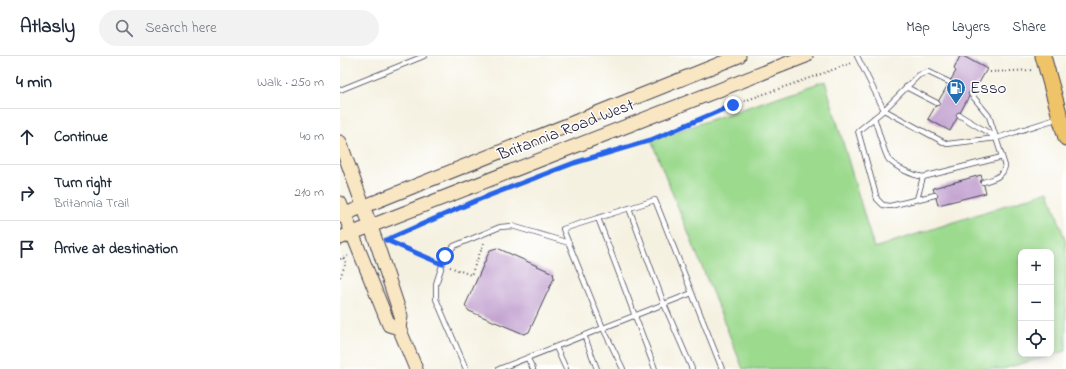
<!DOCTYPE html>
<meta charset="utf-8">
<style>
body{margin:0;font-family:"Indie Flower",sans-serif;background:#f2f2f3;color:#1f2937}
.controls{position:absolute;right:12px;bottom:12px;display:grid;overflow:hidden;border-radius:8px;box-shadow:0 2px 10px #0003}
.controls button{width:36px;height:36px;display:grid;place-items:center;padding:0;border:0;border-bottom:1px solid #e0e1e3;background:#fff;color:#1f2937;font:20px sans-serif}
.stop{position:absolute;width:12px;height:12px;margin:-9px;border:3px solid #2563eb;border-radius:50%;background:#fff}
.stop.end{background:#2563eb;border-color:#fff;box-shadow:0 1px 4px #0008}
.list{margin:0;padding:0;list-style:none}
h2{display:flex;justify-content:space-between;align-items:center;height:52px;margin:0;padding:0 16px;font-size:17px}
h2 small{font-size:13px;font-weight:400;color:#747a83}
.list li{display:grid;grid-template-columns:26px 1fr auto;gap:12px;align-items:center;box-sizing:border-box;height:56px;padding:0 16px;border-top:1px solid #e0e1e3}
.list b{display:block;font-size:15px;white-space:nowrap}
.list p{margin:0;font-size:13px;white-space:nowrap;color:#747a83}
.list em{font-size:13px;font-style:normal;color:#747a83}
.icon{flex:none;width:22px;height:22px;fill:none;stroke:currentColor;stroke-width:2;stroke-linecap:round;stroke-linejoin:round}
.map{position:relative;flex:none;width:726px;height:313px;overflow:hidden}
header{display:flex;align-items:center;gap:24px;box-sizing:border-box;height:56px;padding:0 20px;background:#fff;border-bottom:1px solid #e0e1e3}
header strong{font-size:19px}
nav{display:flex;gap:22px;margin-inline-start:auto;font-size:14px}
.search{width:280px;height:36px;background:#f2f2f3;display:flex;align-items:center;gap:10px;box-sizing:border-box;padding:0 14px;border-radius:22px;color:#747a83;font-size:15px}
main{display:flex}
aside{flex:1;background:#fff}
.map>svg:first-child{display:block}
.green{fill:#9cda8e;stroke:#5f7e64;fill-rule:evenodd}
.building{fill:#c09ece}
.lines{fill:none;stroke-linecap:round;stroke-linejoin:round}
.lane-casing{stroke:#424154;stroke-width:6}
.secondary-casing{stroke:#424154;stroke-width:15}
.primary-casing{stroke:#424154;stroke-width:17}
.path{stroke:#424154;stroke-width:2;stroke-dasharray:1 3;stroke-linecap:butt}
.lane{stroke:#fff;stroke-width:4.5}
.secondary{stroke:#f9e7c3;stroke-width:13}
.primary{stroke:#efc469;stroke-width:15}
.route{stroke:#2563eb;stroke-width:5}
.labels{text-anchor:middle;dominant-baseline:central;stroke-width:3;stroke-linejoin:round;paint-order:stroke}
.poi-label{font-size:17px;fill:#22223b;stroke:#fff;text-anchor:start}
.street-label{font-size:17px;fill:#22223b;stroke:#fff}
</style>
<header>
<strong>Atlasly</strong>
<div class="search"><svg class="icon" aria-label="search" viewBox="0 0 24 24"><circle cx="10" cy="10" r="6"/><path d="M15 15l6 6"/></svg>Search here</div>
<nav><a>Map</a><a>Layers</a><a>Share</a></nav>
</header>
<main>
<aside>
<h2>4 min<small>Walk · 250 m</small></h2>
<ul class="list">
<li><svg class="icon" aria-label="ahead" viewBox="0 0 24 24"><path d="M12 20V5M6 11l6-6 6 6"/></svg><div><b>Continue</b></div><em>40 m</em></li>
<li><svg class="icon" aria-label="right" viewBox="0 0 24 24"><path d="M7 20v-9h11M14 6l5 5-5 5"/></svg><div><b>Turn right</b><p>Britannia Trail</p></div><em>210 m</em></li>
<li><svg class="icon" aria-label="arrive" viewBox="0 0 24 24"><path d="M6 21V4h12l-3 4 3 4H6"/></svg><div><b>Arrive at destination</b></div></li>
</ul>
</aside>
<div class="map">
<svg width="726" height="313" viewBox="0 0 726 313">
<rect width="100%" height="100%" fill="#fff"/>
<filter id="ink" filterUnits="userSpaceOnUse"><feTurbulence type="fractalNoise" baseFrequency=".025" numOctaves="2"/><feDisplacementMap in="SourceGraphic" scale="8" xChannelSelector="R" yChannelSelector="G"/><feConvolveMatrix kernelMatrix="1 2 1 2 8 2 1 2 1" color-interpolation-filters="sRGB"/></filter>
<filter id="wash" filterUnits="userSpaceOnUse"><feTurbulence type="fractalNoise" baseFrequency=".012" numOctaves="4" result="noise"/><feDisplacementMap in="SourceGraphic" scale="16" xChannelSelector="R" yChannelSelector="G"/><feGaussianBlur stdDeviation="0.9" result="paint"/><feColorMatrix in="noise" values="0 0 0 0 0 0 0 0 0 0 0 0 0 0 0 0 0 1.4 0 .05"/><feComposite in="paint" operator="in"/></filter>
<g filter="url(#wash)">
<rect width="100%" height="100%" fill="#f5f1e1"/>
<path class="green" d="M485 25 534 192 709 135 726 187V295L663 313H403L311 84ZM681 196H711V298H681Z"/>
<g id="blocks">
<g class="building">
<polygon points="620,0 623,0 647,13 639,27 637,26 610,75 588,63 616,15 614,13"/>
<polygon points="641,119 646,137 598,149 593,132"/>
<polygon points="157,192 213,217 214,222 189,276 184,278 129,255 125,250 150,194"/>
</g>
</g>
</g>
<g filter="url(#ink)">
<use href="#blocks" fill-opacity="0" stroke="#424154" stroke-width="1"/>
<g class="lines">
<g class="lane-casing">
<g id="lane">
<polyline points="517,0 544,54 607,88 657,82 719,62"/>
<polyline points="566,31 597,47"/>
<polyline points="0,34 84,0"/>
<path d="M631 38 649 60 665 110C663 121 653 123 643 126"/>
<polyline points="619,59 657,82"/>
<path d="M534 62C537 69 545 100 549 104 557 112 572 119 583 121L662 101"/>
<polyline points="595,139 550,150 543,149 537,143 518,75 544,54 579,19 588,16 609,26"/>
<polyline points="577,143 583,121"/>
<polyline points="289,152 324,248 352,313"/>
<polyline points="258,162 315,313"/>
<polyline points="244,279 257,313"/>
<polyline points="216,291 226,313"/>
<polyline points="188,303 193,313"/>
<polyline points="126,313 96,243 96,228 105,200 114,190 160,171 172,170 229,187"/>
<polyline points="159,313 352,237"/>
<polyline points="283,313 263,272 223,173 315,144 382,313"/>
</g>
</g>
<g class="secondary-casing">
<g id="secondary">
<polyline points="0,86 37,188 61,260 59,272 76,313"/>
<polyline points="0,147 49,269 59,272"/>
<polyline points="0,160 399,0"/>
<polyline points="0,182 466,0"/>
</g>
</g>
<g class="primary-casing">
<polyline id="primary" points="703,0 726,82"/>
</g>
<g class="path">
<polyline points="650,16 693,14"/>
<polyline points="47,184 139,143 234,107 311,84 393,49 512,7"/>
<polyline points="49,185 95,205"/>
<polyline points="0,203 8,200"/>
<polyline points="110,211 131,219 144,187"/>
<polyline points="0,221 6,207 3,202"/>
</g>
<use href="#lane" class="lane"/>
<use href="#secondary" class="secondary"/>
<use href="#primary" class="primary"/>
</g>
</g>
<g class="lines" filter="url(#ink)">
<polyline class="route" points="105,200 102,208 46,184 140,143 234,107 311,84 393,49"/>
</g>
<defs>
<g id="fuel-pin" transform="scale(1)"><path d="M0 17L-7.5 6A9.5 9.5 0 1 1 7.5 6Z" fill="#1f6fb2" stroke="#fff"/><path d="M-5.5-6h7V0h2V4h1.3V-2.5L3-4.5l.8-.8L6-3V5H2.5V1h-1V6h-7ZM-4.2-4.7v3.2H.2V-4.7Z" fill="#fff"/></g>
</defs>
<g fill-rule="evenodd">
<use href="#fuel-pin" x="616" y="32"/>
</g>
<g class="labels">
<g class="poi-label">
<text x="630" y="32">Esso</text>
</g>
<g class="street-label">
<text transform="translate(226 74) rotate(-21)">Britannia Road West</text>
</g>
</g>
</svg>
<div class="controls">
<button>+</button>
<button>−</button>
<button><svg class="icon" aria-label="locate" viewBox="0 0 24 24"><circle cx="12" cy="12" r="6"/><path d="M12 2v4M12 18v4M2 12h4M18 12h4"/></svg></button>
</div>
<div class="stop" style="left:105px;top:200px"></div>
<div class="stop end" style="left:393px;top:49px"></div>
</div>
</main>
